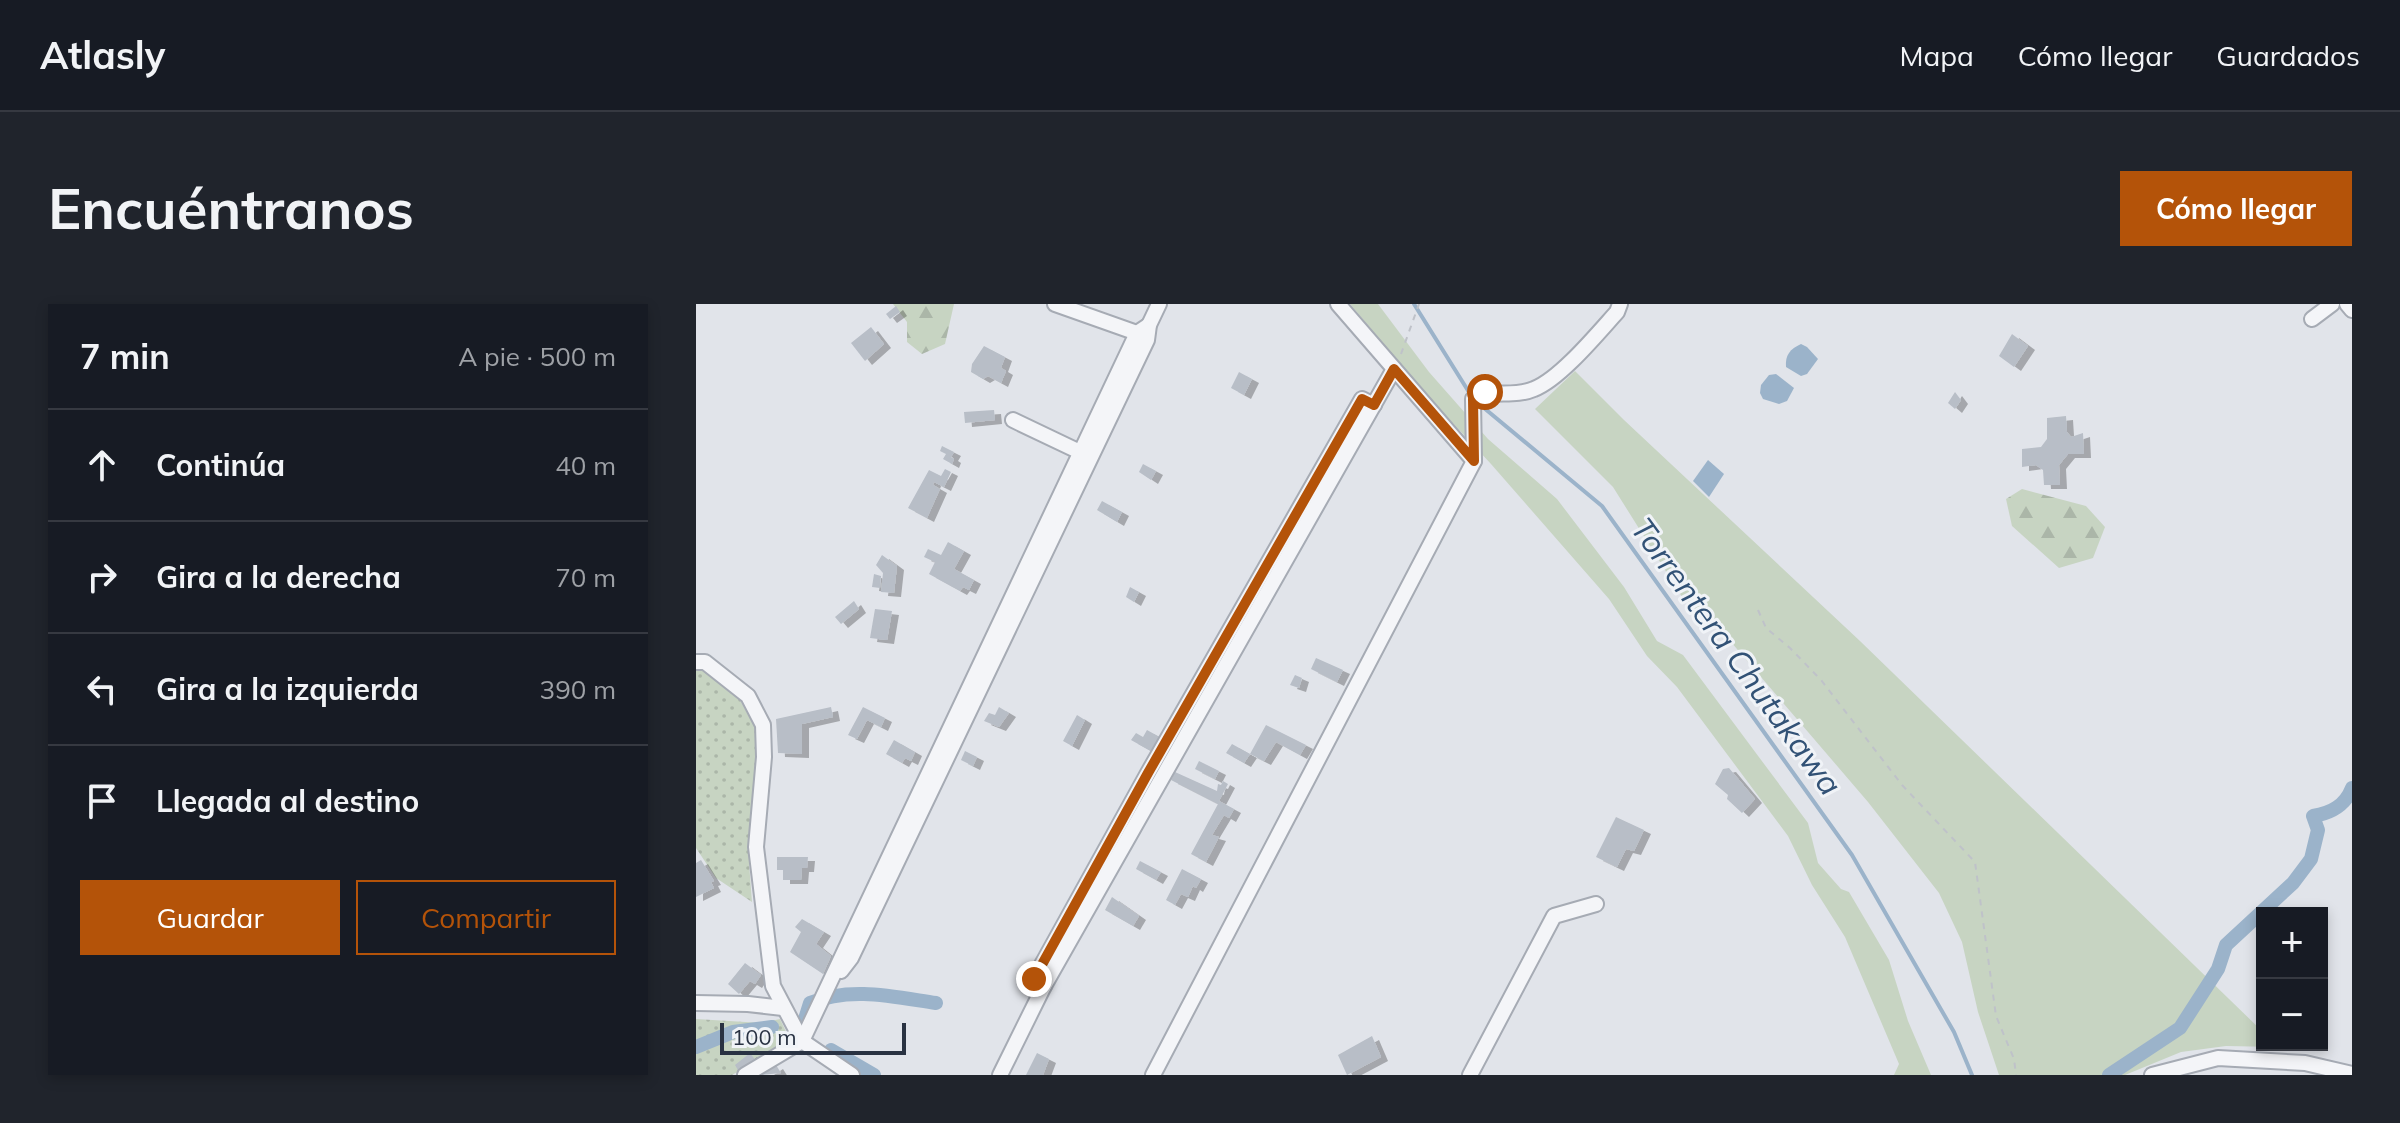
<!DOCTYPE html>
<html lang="es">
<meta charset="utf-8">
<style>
body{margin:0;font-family:Mulish,sans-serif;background:#20242c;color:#f1f3f6}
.controls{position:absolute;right:24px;bottom:24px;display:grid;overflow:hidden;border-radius:0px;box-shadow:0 4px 12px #0003}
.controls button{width:72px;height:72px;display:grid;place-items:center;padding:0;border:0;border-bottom:2px solid #363941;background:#171b24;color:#f1f3f6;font:40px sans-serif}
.scale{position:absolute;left:24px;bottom:20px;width:186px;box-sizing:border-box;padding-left:8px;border:4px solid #293242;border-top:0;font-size:22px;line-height:28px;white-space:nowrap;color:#293242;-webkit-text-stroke:6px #f0f3f7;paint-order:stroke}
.stop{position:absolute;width:24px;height:24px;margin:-18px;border:6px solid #b45309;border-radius:50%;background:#fff}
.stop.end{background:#b45309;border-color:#fff;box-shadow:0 2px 8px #0008}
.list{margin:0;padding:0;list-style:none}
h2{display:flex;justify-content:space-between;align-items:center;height:104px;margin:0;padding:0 32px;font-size:34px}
h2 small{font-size:26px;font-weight:400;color:#9ea1a6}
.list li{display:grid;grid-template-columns:52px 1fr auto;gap:24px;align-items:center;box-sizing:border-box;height:112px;padding:0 32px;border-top:2px solid #363941}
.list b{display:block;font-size:30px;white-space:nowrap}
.list em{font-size:26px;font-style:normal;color:#9ea1a6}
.actions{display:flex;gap:16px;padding:24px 32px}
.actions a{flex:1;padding:18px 0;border:2px solid #b45309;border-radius:0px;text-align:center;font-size:28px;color:#b45309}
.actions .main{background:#b45309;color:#fff}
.icon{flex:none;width:44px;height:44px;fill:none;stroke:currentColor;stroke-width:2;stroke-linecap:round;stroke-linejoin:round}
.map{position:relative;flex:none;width:1656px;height:771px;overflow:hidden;border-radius:0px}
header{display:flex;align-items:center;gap:48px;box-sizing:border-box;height:112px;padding:0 40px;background:#171b24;border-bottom:2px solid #363941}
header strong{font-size:38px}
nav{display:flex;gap:44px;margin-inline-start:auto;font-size:28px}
.intro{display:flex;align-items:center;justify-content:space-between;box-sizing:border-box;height:192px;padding:0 48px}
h1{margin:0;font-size:56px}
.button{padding:20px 36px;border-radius:0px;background:#b45309;color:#fff;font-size:28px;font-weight:700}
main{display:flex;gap:48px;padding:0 48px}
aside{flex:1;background:#171b24;border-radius:0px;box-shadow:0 4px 12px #0003}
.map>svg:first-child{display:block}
.grass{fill:#c7d4c2}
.forest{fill:url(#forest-firs)}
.park{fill:url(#park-dots)}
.water{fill:#9bb3ca}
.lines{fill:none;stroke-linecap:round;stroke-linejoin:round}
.stream{stroke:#9bb3ca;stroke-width:4}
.canal{stroke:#9bb3ca;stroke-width:14}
.building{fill:#b8bec7;filter:url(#shadow)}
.minor-casing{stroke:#a6abb4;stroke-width:18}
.path{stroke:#bfc2c9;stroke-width:2;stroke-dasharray:6 6;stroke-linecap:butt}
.minor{stroke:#f4f5f8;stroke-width:14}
.route{stroke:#b45309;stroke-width:10}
.labels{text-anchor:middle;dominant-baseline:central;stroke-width:6;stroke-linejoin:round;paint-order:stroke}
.water-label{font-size:32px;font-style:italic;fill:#325276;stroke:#f0f3f7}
</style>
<header>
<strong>Atlasly</strong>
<nav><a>Mapa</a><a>Cómo llegar</a><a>Guardados</a></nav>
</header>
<div class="intro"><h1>Encuéntranos</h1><a class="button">Cómo llegar</a></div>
<main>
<aside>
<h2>7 min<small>A pie · 500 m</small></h2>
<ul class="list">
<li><svg class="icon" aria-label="ahead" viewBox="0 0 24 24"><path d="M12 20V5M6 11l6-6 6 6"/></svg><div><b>Continúa</b></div><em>40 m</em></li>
<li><svg class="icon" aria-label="right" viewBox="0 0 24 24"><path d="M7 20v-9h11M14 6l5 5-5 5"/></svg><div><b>Gira a la derecha</b></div><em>70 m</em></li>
<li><svg class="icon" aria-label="left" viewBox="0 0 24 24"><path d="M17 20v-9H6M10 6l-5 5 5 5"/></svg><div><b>Gira a la izquierda</b></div><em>390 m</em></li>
<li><svg class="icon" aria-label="arrive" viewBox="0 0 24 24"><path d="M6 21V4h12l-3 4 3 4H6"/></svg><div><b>Llegada al destino</b></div></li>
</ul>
<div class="actions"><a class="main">Guardar</a><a>Compartir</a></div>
</aside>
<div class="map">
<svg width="1656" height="771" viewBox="0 0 1656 771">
<defs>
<pattern id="forest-firs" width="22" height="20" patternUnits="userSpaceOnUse" patternTransform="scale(2)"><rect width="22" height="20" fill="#c7d4c2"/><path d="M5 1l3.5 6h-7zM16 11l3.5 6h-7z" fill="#abb6a8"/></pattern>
<pattern id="park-dots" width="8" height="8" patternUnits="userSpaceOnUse" patternTransform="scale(2)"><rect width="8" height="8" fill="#c7d4c2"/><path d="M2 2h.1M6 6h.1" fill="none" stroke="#abb6a8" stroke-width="1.8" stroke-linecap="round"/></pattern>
<filter id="shadow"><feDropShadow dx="7" dy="4" stdDeviation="0" flood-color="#0004"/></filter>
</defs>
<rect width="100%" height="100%" fill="#e1e4ea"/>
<g class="grass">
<polygon points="654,0 682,0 733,68 792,135 861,195 928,283 961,337 987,351 1112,519 1122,559 1145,585 1153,588 1193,656 1212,717 1235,771 1198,771 1203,760 1149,633 1116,581 1092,532 981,383 951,352 913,295 795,160 726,86"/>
<polygon points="879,67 928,116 1164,337 1566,727 1566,741 1582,743 1530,742 1485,748 1429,771 1303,771 1282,708 1266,638 1243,589 1172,498 1029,331 986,293 917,183 839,105"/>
</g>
<g class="forest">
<polygon points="197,0 258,0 249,40 226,50 211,38 211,18"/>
<polygon points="1326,185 1390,202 1409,223 1397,254 1363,264 1316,222 1310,195"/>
</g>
<g class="park">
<polygon points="4,363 41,391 60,425 61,456 53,559 56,598 20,574 0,544 0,366"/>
<polygon points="0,715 66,719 84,715 95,738 36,771 0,771"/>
</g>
<g class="water">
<path d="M1105 40 1111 43 1122 55 1111 70 1105 72 1090 63C1089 51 1094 45 1105 40Z"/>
<polygon points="1080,70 1098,84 1091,97 1083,100 1067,95 1064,89 1065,81 1073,71"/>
<polygon points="1012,156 1028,170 1013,193 997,177"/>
</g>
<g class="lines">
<g class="stream">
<polyline points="718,0 776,93"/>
<polyline points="782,99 906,202 1156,551 1258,728 1276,771"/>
</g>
<g class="canal">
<path d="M109 715 114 699C154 682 199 693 240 699"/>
<polyline points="0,743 37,728 76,723"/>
<polyline points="135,746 178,771"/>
<path d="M1413 771 1484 724 1522 665 1530 641 1597 579 1615 555 1622 526 1617 512C1635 509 1649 502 1656 484"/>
</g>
</g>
<g class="building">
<polygon points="200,2 204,8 194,15 190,10"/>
<polygon points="175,23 188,40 169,57 155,39"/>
<polygon points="1316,30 1332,42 1318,63 1303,52"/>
<polygon points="288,42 309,53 305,64 310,67 305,79 292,72 287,75 275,68 276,60"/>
<polygon points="543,68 556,75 548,91 535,84"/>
<polygon points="1259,88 1265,96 1259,105 1252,99"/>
<polygon points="298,106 299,116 269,119 268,108"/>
<polygon points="1370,112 1371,128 1375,133 1387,129 1388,150 1372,150 1363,161 1364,181 1348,181 1347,166 1340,161 1326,163 1326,145 1345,143 1351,135 1351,114"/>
<polygon points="246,142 258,148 255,153 258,155 256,160 247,155 250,150 244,147"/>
<polygon points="447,160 460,167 455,176 443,168"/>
<polygon points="249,165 255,168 248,183 238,178 237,181 244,185 231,214 212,204 233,166 245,172"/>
<polygon points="406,197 426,208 421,218 401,206"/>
<polygon points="252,238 268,247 258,265 278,276 273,286 267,283 264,287 233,270 239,258 228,253 232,245 245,251"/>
<polygon points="186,251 201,262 198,289 185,288 187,269 180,261"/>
<polygon points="178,270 185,272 184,284 176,283"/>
<polygon points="434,283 443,288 438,298 430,293"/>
<polygon points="158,297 163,305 145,320 139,313"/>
<polygon points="179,305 196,307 191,336 174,334"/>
<polygon points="620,354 647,366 641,378 615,365"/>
<polygon points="599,371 606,374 603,384 594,381"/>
<polygon points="135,403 137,413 106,420 106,450 82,449 80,415"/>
<polygon points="167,403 189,414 185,423 171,416 161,435 152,431"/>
<polygon points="303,403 313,409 303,423 288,417 293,409 299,411"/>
<polygon points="381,411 389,416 376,442 367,437"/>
<polygon points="570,421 610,441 604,451 580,438 568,457 554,450"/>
<polygon points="451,426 469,436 460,450 435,436 440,429 447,433"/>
<polygon points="198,436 219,448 215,457 209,454 206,459 190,450"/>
<polygon points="536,440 554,450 548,459 530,449"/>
<polygon points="269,447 281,453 277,462 265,456"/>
<polygon points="503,457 523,467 519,475 499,465"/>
<polygon points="1033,464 1059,495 1046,509 1031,495 1032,491 1019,480 1027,465"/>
<polygon points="479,468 521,487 522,480 525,481 527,477 532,480 523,497 538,505 533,514 528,511 516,531 523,533 510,558 495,550 522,500 475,476"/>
<polygon points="920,513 948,526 938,547 930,545 921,563 900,553"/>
<polygon points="81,553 112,553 111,564 106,564 105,576 87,576 87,566 81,566"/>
<polygon points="5,556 18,577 15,578 18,584 0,593 0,559"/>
<polygon points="444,557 465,568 460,576 440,565"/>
<polygon points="486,565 505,575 500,584 497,582 492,593 485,590 479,601 470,596"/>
<polygon points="416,593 443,612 437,622 409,606"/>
<polygon points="106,615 128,628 120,640 135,652 127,670 94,648 105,628 99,623"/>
<polygon points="49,659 65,671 59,680 54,677 43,690 32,680"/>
<polygon points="676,732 685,753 651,771 642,751"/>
<polygon points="54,749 63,761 45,771 39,761"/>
<polygon points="341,749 353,755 347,771 330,771"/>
<polygon points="80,761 85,769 65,771"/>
</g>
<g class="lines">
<g class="minor-casing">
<g id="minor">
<polyline points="359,0 441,29"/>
<polyline points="642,0 778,157"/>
<polyline points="1651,0 1656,6"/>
<polyline points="1616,15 1636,0"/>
<polyline points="317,116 384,148"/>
<polyline points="0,358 9,358 52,392 67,421 68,453 60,543 77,682 106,737 156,771"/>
<polyline points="145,667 155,654 451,36 453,21 463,0"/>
<polyline points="348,682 338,675 452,469 666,95 678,101"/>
<polyline points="0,699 52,700 87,704"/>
<polyline points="49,771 106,737 441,29 453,21"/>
<polyline points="304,771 348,682 698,65"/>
<path d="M457 771 778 157 777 95C796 85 817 94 838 85 864 75 902 29 921 8L924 0"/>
<polyline points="774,771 858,612 900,600"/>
<polyline points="1456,771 1522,754 1609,759 1656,770"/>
</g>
</g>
<g class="path">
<polyline points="705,50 723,0"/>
<polyline points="1062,306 1070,324 1094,344 1125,376 1206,481 1279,558 1300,712 1318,755 1320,771"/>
</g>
<use href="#minor" class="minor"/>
</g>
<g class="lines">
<polyline class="route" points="338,675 452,469 666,95 678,101 698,65 778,157 777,95 789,88"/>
</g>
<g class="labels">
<g class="water-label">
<text transform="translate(1041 352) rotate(54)">Torrentera Chutakawa</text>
</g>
</g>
</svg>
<div class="controls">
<button>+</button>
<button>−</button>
</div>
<div class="scale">100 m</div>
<div class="stop" style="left:789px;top:88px"></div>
<div class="stop end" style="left:338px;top:675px"></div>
</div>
</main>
